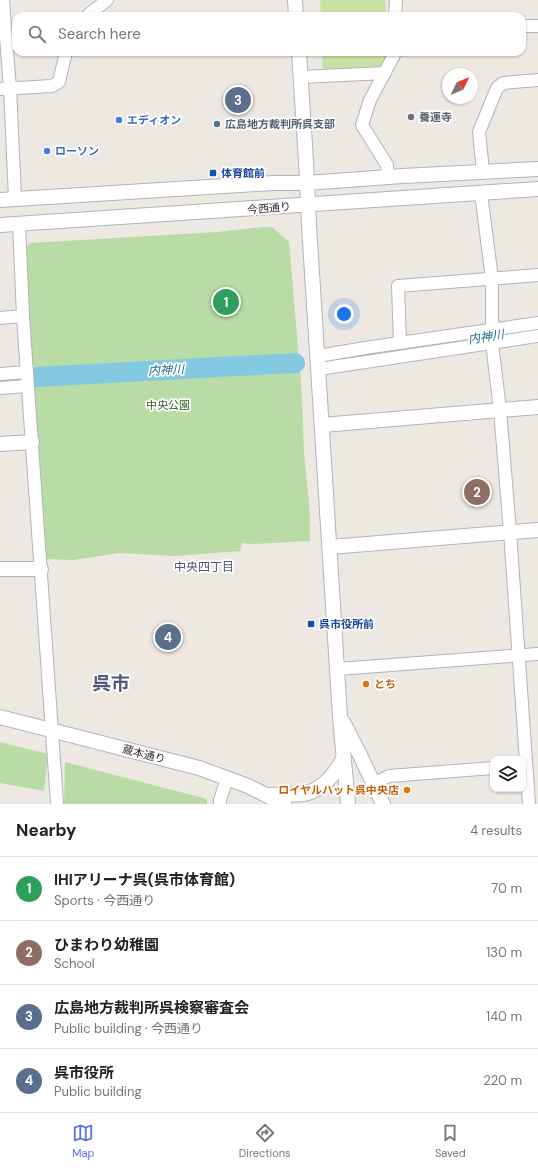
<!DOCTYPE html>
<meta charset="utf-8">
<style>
body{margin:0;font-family:"DM Sans","Noto Sans JP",sans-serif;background:#f2f2f2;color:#222}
.controls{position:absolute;right:12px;bottom:12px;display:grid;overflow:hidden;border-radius:8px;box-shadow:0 1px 3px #0004}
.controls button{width:36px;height:36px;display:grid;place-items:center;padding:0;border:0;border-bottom:1px solid #e0e0e0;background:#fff;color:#222;font:20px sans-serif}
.compass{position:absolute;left:442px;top:68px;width:36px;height:36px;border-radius:50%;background:#fff;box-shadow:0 1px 3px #0004;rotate:46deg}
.you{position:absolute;left:344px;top:314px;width:14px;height:14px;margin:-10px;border:3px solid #fff;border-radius:50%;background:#1a73e8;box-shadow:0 0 0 6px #1a73e833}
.badge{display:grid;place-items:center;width:26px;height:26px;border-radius:50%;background:#5772e5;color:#fff;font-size:13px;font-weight:700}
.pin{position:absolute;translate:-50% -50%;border:2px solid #fff;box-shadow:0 1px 4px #0006}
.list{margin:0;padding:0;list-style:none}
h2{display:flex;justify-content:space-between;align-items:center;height:52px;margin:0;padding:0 16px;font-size:17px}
h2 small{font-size:13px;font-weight:400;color:#767676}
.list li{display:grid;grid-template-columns:26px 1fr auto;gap:12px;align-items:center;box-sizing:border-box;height:64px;padding:0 16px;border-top:1px solid #e0e0e0}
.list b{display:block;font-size:15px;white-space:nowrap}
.list p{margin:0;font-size:13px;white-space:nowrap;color:#767676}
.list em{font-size:13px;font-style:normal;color:#767676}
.icon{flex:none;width:22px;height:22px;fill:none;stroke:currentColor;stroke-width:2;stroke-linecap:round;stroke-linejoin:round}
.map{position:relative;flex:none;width:538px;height:804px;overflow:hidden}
.search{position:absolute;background:#fff;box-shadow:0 1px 3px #0004;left:12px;right:12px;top:12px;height:44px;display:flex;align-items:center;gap:10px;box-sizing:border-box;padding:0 14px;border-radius:12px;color:#767676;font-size:15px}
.sheet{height:308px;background:#fff}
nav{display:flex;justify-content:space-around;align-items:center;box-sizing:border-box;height:56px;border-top:1px solid #e0e0e0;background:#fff;font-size:11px;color:#767676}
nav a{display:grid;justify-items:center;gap:2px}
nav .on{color:#5772e5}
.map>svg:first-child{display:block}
.green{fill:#b9dca6}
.pitch{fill:#c8e2a3}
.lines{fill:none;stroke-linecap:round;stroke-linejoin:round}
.river{stroke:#83c9e1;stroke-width:20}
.minor-casing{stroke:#b2b4bc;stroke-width:14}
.tertiary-casing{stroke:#b2b4bc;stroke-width:16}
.minor{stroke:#fff;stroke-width:12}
.tertiary{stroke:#fff;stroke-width:14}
.worship-dot{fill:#6b7280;stroke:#fff;stroke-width:1.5}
.shop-dot{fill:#3f7fe0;stroke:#fff;stroke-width:1.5}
.service-dot{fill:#5c6f8a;stroke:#fff;stroke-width:1.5}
.transit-dot{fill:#1a4fb4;stroke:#fff;stroke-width:1.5}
.food-dot{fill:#e8710a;stroke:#fff;stroke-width:1.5}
.labels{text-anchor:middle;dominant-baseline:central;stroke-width:3.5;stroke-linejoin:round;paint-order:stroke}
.worship-label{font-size:11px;font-weight:bold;fill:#5b616d;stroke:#fff;text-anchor:start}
.shop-label{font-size:11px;font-weight:bold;fill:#366cbe;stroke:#fff;text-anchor:start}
.service-label{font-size:11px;font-weight:bold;fill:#4e5e75;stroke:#fff;text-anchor:start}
.transit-label{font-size:11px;font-weight:bold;fill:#164399;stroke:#fff;text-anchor:start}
.street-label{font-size:11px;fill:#2e2e2e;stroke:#fff}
.park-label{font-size:11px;fill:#326424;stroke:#fff}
.food-label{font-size:11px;font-weight:bold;fill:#c56008;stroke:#fff;text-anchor:start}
.water-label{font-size:12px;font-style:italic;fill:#1e6a91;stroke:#fff}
.neighbourhood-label{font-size:12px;fill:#535a79;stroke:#fff}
.town-label{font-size:19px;font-weight:bold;fill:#535a79;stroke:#fff}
</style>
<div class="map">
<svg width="538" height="804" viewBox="0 0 538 804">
<rect width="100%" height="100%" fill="#ede8e2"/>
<g class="green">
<polygon points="263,227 272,227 289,242 302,396 304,452 310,515 310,541 254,544 242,543 240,551 175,556 120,553 73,560 46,559 42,516 24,250 30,243 217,232"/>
<polygon points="0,742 48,754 44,791 0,783"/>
<polygon points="65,762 207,799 207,804 64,804"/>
</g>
<g class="pitch">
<polygon points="320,0 385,0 386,16 321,16"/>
<polygon points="322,52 388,52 388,54 379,68 323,71"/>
</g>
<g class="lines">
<g class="river">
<polyline points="339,360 538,329"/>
<polyline points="36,377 295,363"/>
<polyline points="0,381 21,380"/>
</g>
<g class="minor-casing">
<g id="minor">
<polyline points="3,0 10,88 15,198"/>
<polyline points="87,16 107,0"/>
<polyline points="395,16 396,0"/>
<polyline points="522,26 538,26"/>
<polyline points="301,77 385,73"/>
<polyline points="0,89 52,86 59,82 66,52"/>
<polyline points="483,171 479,132 497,88 503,83 538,80"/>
<polyline points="388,177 387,165 362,125 370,100 394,55 394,52"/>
<polyline points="481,193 492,279 492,343 500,410 510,532 529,804"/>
<polyline points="19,224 23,316 57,804"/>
<polyline points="0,318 23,316"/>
<polyline points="400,343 398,286 538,275"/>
<polyline points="318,356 365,348 538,323"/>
<polyline points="319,369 538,336"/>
<polyline points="0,374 27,372"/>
<polyline points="0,388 27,386"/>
<polyline points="338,669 538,654"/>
<polyline points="373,784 389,776 493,768"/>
<polyline points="220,804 220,800 227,779"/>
</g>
</g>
<g class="tertiary-casing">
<g id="tertiary">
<polyline points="295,0 296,16"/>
<polyline points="299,52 306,161 309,225 340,717 348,804"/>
<polyline points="0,200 273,183 307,183 402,176 538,169"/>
<polyline points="0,225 538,189"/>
<polyline points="322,425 538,407"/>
<polyline points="0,444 32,442"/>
<polyline points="330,547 538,530"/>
<polyline points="0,569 41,569"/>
<polyline points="0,717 199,768 248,786 284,804"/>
<polyline points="343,722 360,755 383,804"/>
<path d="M268 795C277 794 300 796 308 793 325 787 336 773 344 757"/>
</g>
</g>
<use href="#minor" class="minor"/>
<use href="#tertiary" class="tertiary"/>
</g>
<circle class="worship-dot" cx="411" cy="117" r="4"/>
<g class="shop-dot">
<circle cx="119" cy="120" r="4"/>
<circle cx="47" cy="151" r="4"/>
</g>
<circle class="service-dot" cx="217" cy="124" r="4"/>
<g class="transit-dot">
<rect x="209" y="169" width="8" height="8" rx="2"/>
<rect x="307" y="620" width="8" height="8" rx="2"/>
</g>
<g class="food-dot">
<circle cx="366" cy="684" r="4"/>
<circle cx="407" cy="790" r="4"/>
</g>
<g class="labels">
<g class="worship-label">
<text x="419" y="117">養運寺</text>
</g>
<g class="shop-label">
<text x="127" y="120">エディオン</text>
<text x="55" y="151">ローソン</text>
</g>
<g class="service-label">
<text x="225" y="124">広島地方裁判所呉支部</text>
</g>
<g class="transit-label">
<text x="221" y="173">体育館前</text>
<text x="319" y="624">呉市役所前</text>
</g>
<g class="street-label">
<text transform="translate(269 208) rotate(-5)">今西通り</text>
<text transform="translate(144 754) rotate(14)">蔵本通り</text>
</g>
<g class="park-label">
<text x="168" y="405">中央公園</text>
</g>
<g class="food-label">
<text x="374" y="684">とち</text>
<text x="399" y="790" text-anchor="end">ロイヤルハット呉中央店</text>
</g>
<g class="water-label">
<text transform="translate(486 337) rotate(-9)">内神川</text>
<text transform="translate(166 370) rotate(-3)">内神川</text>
</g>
<g class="neighbourhood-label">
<text x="204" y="567">中央四丁目</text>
</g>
<g class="town-label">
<text x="111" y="683">呉市</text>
</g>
</g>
</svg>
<div class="controls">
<button><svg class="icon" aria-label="layers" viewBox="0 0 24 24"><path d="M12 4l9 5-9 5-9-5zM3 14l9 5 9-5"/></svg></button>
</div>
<svg class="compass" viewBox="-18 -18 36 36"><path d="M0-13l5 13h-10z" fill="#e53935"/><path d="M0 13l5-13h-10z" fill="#767676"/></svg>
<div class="you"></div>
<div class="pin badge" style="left:226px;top:302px;background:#2e9e5b">1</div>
<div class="pin badge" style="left:477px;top:492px;background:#8d6e63">2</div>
<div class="pin badge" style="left:238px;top:100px;background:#5c6f8a">3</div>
<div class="pin badge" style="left:168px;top:637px;background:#5c6f8a">4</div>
<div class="search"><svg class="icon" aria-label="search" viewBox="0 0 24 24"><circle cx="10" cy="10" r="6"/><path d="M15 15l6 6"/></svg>Search here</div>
</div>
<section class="sheet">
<h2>Nearby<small>4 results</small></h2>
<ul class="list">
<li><span class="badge" style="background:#2e9e5b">1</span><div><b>IHIアリーナ呉(呉市体育館)</b><p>Sports · 今西通り</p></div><em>70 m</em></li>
<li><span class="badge" style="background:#8d6e63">2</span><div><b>ひまわり幼稚園</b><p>School</p></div><em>130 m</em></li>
<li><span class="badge" style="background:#5c6f8a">3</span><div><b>広島地方裁判所呉検察審査会</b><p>Public building · 今西通り</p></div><em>140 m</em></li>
<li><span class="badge" style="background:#5c6f8a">4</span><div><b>呉市役所</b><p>Public building</p></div><em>220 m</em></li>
</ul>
</section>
<nav>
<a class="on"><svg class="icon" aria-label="map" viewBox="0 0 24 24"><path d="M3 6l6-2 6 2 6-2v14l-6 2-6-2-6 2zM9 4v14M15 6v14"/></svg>Map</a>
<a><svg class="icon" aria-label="directions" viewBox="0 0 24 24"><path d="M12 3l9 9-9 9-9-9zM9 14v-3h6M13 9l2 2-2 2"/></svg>Directions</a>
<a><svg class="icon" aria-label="saved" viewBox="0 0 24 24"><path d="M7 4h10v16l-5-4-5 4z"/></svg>Saved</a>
</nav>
